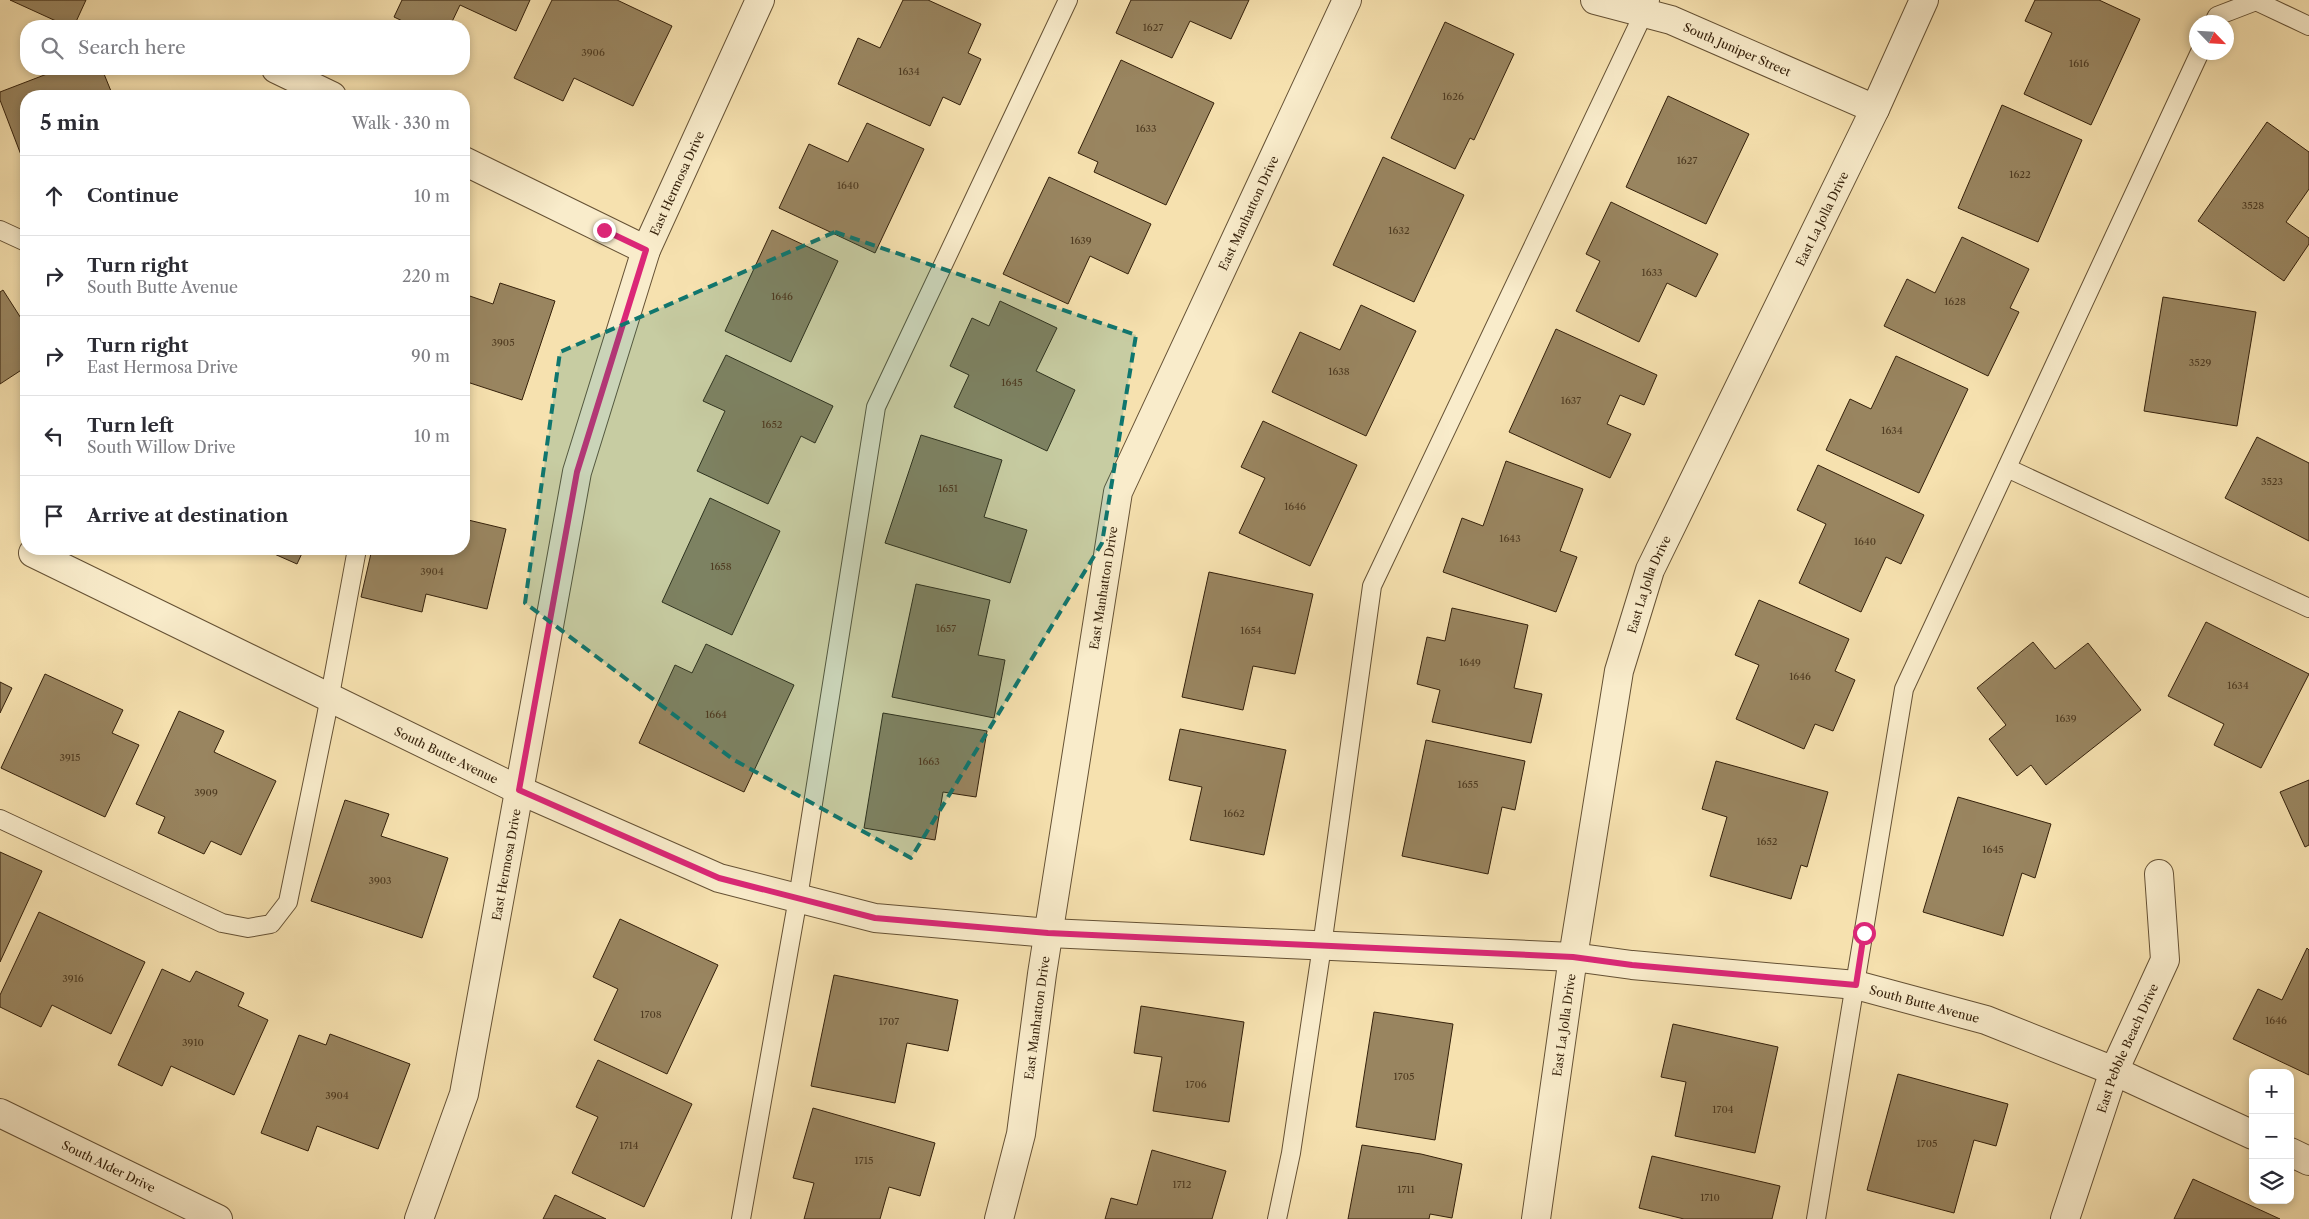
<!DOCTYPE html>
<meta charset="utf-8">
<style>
body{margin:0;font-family:"Libre Caslon Text",serif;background:#f7f7f7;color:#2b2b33}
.controls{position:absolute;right:15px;bottom:15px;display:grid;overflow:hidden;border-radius:10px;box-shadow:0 2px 8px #0003}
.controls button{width:45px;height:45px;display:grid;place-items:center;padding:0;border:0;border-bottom:1px solid #e1e1e2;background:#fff;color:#2b2b33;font:25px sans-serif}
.compass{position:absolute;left:2189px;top:15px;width:45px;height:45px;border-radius:50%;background:#fff;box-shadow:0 2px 8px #0003;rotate:115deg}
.stop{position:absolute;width:15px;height:15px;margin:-11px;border:4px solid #db2777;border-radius:50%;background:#fff}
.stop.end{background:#db2777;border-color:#fff;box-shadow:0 1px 5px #0008}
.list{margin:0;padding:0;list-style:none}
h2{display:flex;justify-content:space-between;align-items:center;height:65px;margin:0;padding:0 20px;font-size:21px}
h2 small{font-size:16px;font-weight:400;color:#7c7c81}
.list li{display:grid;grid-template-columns:32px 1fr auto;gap:15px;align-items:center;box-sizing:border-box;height:80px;padding:0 20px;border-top:1px solid #e1e1e2}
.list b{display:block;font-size:19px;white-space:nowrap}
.list p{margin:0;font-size:16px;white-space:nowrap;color:#7c7c81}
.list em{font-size:16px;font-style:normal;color:#7c7c81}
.icon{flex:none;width:28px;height:28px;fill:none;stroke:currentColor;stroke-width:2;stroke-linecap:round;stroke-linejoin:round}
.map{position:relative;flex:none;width:2309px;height:1219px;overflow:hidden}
.search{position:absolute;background:#fff;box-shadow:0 2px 8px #0003;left:20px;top:20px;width:450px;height:55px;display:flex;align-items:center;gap:12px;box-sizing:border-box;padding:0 18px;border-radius:20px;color:#7c7c81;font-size:19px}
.panel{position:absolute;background:#fff;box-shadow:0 2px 8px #0003;left:20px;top:90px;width:450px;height:465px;border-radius:20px}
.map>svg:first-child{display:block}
.building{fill:#998560;stroke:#35210b}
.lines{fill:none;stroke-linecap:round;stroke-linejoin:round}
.lane-casing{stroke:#655134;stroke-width:20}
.street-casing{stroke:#655134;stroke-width:30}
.lane{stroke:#f9eccb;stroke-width:18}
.street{stroke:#f9eccb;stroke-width:28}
.route{stroke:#db2777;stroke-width:6}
.marked{fill:#0f766e;fill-opacity:0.2;stroke:#0f766e;stroke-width:4;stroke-dasharray:10 6;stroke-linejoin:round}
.labels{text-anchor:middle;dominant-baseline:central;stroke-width:4.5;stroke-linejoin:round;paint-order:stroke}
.number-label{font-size:10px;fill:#4e3a20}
.street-label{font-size:12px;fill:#35210b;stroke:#f9eccb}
</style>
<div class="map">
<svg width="2309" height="1219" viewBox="0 0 2309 1219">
<rect width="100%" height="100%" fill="#f6e1af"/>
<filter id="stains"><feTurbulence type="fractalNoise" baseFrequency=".004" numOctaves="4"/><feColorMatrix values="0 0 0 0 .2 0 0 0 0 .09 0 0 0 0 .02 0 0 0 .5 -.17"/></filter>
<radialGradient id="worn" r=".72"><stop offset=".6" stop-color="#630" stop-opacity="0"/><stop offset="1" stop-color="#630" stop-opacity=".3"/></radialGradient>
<g class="building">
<polygon points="10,0 86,0 74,26 67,26"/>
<polygon points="402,0 530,0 516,31 460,5 450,26 413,26 394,17"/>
<polygon points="552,0 617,0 672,26 633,106 574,78 563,101 514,78"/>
<polygon points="903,0 928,0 981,24 968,53 981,59 960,105 943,97 930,126 838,84 858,38 880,48"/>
<polygon points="1131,0 1249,0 1231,39 1190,21 1172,58 1116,33"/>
<polygon points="2035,0 2099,0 2140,19 2091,125 2024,94 2052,33 2025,21"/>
<polygon points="1445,22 1514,54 1474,140 1470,138 1455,169 1391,138"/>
<polygon points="1121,60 1214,103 1166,205 1094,172 1098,162 1078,153"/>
<polygon points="60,69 102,69 113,96 26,96 26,168 0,100 0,92"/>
<polygon points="1668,96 1749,134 1706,224 1626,187"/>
<polygon points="2002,105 2082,140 2038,242 1958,208"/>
<polygon points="2267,122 2309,152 2309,189 2286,222 2309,238 2309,244 2284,281 2198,221"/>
<polygon points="867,123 924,149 875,253 779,208 809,144 848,162"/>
<polygon points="1383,157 1464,195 1414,302 1333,265"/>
<polygon points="1049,177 1151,224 1128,274 1090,256 1068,304 1003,274"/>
<polygon points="1611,202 1718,254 1696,297 1667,283 1639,342 1576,311 1600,261 1586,254"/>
<polygon points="772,230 838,261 791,362 725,331"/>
<polygon points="1962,237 2029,269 2010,308 2019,312 1988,376 1884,326 1907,279 1935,293"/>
<polygon points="500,283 555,301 522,400 464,381 464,294 493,304"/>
<polygon points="3,290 26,326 26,367 0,384 0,292"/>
<polygon points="2163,297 2256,312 2237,426 2144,411"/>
<polygon points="1000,301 1057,328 1036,371 1075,390 1047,451 954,407 969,375 950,366 972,318 989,326"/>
<polygon points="1361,305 1416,331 1366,436 1272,392 1300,332 1340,350"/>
<polygon points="1556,329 1657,375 1644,405 1620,395 1607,424 1631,434 1610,478 1509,432"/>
<polygon points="726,355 833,406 815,443 801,436 768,504 697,471 725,411 703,401"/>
<polygon points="1896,356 1968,389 1919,493 1826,450 1850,399 1871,409"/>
<polygon points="1263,421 1357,465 1310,566 1239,533 1265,478 1241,467"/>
<polygon points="921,435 1002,460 984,517 1027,530 1010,583 885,543"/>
<polygon points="2257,437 2309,463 2309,541 2225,498"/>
<polygon points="1506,461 1583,489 1560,551 1577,557 1556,612 1443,572 1462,518 1483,526"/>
<polygon points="1818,465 1924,515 1901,564 1886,557 1861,612 1799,583 1826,524 1797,510"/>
<polygon points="710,498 780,531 732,635 662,602"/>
<polygon points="464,519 506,529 487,609 426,594 422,612 361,597 372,549 464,549"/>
<polygon points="263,549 304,549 297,564"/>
<polygon points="1209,572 1313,594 1295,674 1253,666 1243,710 1182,697"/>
<polygon points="916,584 990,600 978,655 1005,660 994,718 892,697"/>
<polygon points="1759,600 1849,639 1835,671 1855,680 1833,731 1815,724 1804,749 1736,719 1759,665 1735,655"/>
<polygon points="1452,608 1528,625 1514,688 1542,694 1531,743 1432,722 1440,690 1417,684 1427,637 1445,641"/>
<polygon points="2206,622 2309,674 2261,768 2214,745 2224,724 2168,696"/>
<polygon points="2033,642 2055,669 2088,643 2141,710 2046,785 2031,765 2017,776 1989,739 2006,725 1977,688"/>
<polygon points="706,644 794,685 744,792 639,743 675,665 692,673"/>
<polygon points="45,674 123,710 112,733 139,745 105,817 1,768"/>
<polygon points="0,682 12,688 0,713"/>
<polygon points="179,711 224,731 214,752 276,781 241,855 211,841 204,854 158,833 165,817 136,804"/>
<polygon points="883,713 987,731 976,797 943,792 935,840 864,828"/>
<polygon points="1180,729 1286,750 1264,855 1190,840 1202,787 1169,780"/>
<polygon points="1426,740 1525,761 1515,810 1502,807 1488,874 1402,856"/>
<polygon points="1716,761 1828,792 1807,867 1801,865 1791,899 1710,876 1727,817 1702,809"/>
<polygon points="2309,780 2309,845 2305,847 2280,792"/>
<polygon points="1958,797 2051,824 2035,878 2022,873 2003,936 1923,912"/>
<polygon points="345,800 389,814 381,836 448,858 422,938 311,901"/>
<polygon points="0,852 42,871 0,962"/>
<polygon points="39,912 145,962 111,1034 52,1005 41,1027 0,1007 0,995"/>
<polygon points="620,919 718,965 667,1074 594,1040 618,989 593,977"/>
<polygon points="2307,948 2309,950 2309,1075 2233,1039 2258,989 2282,1000"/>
<polygon points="162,969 190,982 196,971 244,993 238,1006 268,1020 234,1095 171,1066 162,1086 118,1065"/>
<polygon points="834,975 958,1000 948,1051 907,1043 895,1103 811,1086"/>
<polygon points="1141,1006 1244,1022 1229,1122 1153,1111 1162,1057 1134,1053"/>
<polygon points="1374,1012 1453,1024 1435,1140 1356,1127"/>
<polygon points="1673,1024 1778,1047 1755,1153 1675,1136 1686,1082 1661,1077"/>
<polygon points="330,1034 410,1064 378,1149 317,1126 308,1151 261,1133 299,1035 326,1045"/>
<polygon points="598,1060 692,1104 644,1207 572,1173 598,1117 576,1107"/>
<polygon points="1898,1074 2008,1104 1996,1146 1974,1140 1954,1213 1867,1190"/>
<polygon points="813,1108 935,1143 920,1196 889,1187 880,1219 804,1219 814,1183 793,1178"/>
<polygon points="1362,1145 1421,1154 1462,1164 1452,1218 1430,1214 1429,1219 1348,1219"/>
<polygon points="1152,1150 1226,1171 1212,1219 1105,1219 1111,1198 1137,1205"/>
<polygon points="1652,1156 1780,1186 1772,1219 1684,1219 1639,1208"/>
<polygon points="2193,1179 2280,1219 2174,1219"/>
<polygon points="555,1195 606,1219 543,1219"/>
</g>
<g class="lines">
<g class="lane-casing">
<g id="lane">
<polyline points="2214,22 2217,16 2256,1 2309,26"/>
<polyline points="0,230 26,242"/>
<polyline points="2007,468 2309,608"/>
<polyline points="0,819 222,923 248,928 271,924 288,902 326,717 357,549"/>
<polyline points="741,1219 798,898 876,407 1068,0"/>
<polyline points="1277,1219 1291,1153 1322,946 1372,586 1650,0"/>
<polyline points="1816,1219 1904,689 2200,52"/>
</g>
</g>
<g class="street-casing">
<g id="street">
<path id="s1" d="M1595 0 1671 20 1875 109"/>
<polyline points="276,69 332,96"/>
<polyline points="464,161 646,250"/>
<path id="s2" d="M33 553 519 790 719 878 875 918 1049 933 1573 957 1632 965 1856 985 1986 1020 2114 1071 2253 1135"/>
<path id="s3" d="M0 1113 218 1219"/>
<polyline points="2290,1152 2309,1161"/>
<path id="s4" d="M419 1219 464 1094 577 472 646 250 760 0"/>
<path id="s5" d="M999 1219 1021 1134 1042 974 1118 492 1347 0"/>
<path id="s6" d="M1536 1219 1573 957 1619 671 1650 570 1875 109 1924 0"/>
<path id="s7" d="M2065 1219 2114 1071 2165 960 2159 874"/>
</g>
</g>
<use href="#lane" class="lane"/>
<use href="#street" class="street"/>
</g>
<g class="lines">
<polyline class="route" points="604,230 646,250 577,472 519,790 719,878 875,918 1048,933 1573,957 1632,965 1856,985 1864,933"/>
</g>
<path class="marked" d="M835 232 1136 335 1102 543 911 858 734 760 525 603 560 352Z"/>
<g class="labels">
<g class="number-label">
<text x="1153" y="27">1627</text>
<text x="593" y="52">3906</text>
<text x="2079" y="63">1616</text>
<text x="909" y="71">1634</text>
<text x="1453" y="96">1626</text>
<text x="1146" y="128">1633</text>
<text x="1687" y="160">1627</text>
<text x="2020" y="174">1622</text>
<text x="848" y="185">1640</text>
<text x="2253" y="205">3528</text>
<text x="1399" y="230">1632</text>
<text x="1081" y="240">1639</text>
<text x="1652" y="272">1633</text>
<text x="782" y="296">1646</text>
<text x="1955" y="301">1628</text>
<text x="503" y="342">3905</text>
<text x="2200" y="362">3529</text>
<text x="1339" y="371">1638</text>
<text x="1012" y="382">1645</text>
<text x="1571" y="400">1637</text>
<text x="772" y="424">1652</text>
<text x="1892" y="430">1634</text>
<text x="2272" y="481">3523</text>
<text x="948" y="488">1651</text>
<text x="1295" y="506">1646</text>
<text x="1510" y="538">1643</text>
<text x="1865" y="541">1640</text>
<text x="721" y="566">1658</text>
<text x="432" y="571">3904</text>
<text x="946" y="628">1657</text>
<text x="1251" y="630">1654</text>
<text x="1470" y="662">1649</text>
<text x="1800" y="676">1646</text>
<text x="2238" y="685">1634</text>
<text x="716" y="714">1664</text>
<text x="2066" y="718">1639</text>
<text x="70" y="757">3915</text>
<text x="929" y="761">1663</text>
<text x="1468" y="784">1655</text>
<text x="206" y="792">3909</text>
<text x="1234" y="813">1662</text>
<text x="1767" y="841">1652</text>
<text x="1993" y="849">1645</text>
<text x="380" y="880">3903</text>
<text x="73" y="978">3916</text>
<text x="651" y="1014">1708</text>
<text x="2276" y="1020">1646</text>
<text x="889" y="1021">1707</text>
<text x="193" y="1042">3910</text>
<text x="1404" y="1076">1705</text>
<text x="1196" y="1084">1706</text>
<text x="337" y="1095">3904</text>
<text x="1723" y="1109">1704</text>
<text x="1927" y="1143">1705</text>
<text x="629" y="1145">1714</text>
<text x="864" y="1160">1715</text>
<text x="1182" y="1184">1712</text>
<text x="1406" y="1189">1711</text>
<text x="1710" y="1197">1710</text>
</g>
<g class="street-label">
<text stroke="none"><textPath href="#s1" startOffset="151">South Juniper Street</textPath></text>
<text stroke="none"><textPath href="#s4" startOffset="1071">East Hermosa Drive</textPath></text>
<text stroke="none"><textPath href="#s5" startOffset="1045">East Manhatton Drive</textPath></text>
<text stroke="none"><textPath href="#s6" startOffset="1051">East La Jolla Drive</textPath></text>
<text stroke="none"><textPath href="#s6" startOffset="646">East La Jolla Drive</textPath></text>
<text stroke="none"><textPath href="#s5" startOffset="640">East Manhatton Drive</textPath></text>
<text stroke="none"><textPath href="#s2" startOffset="460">South Butte Avenue</textPath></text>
<text stroke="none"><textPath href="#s4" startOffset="366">East Hermosa Drive</textPath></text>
<text stroke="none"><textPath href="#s2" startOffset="1975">South Butte Avenue</textPath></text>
<text stroke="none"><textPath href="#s5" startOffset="205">East Manhatton Drive</textPath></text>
<text stroke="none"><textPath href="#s6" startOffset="196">East La Jolla Drive</textPath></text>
<text stroke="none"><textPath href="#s7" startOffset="182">East Pebble Beach Drive</textPath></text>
<text stroke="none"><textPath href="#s3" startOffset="121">South Alder Drive</textPath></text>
</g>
</g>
<rect width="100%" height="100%" filter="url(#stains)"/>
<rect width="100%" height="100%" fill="url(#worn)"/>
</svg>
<div class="controls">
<button>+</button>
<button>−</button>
<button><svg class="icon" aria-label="layers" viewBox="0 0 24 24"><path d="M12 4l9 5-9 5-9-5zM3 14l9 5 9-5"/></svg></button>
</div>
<svg class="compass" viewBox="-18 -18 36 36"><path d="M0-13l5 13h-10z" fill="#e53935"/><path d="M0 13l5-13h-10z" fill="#7c7c81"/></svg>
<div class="stop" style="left:1864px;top:933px"></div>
<div class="stop end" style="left:604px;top:230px"></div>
<div class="search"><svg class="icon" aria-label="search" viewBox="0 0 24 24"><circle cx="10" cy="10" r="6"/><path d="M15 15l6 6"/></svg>Search here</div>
<section class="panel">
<h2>5 min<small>Walk · 330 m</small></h2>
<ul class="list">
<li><svg class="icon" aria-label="ahead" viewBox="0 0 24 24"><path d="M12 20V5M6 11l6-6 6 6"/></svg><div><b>Continue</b></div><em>10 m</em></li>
<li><svg class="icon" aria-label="right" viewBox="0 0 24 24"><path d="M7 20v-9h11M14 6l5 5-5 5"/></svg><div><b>Turn right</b><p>South Butte Avenue</p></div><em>220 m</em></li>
<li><svg class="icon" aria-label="right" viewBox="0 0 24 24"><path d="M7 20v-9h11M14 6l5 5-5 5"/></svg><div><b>Turn right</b><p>East Hermosa Drive</p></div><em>90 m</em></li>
<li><svg class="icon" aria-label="left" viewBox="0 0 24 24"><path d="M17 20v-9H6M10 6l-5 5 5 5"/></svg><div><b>Turn left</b><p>South Willow Drive</p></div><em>10 m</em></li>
<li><svg class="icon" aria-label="arrive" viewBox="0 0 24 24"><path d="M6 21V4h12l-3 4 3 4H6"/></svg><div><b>Arrive at destination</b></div></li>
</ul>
</section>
</div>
